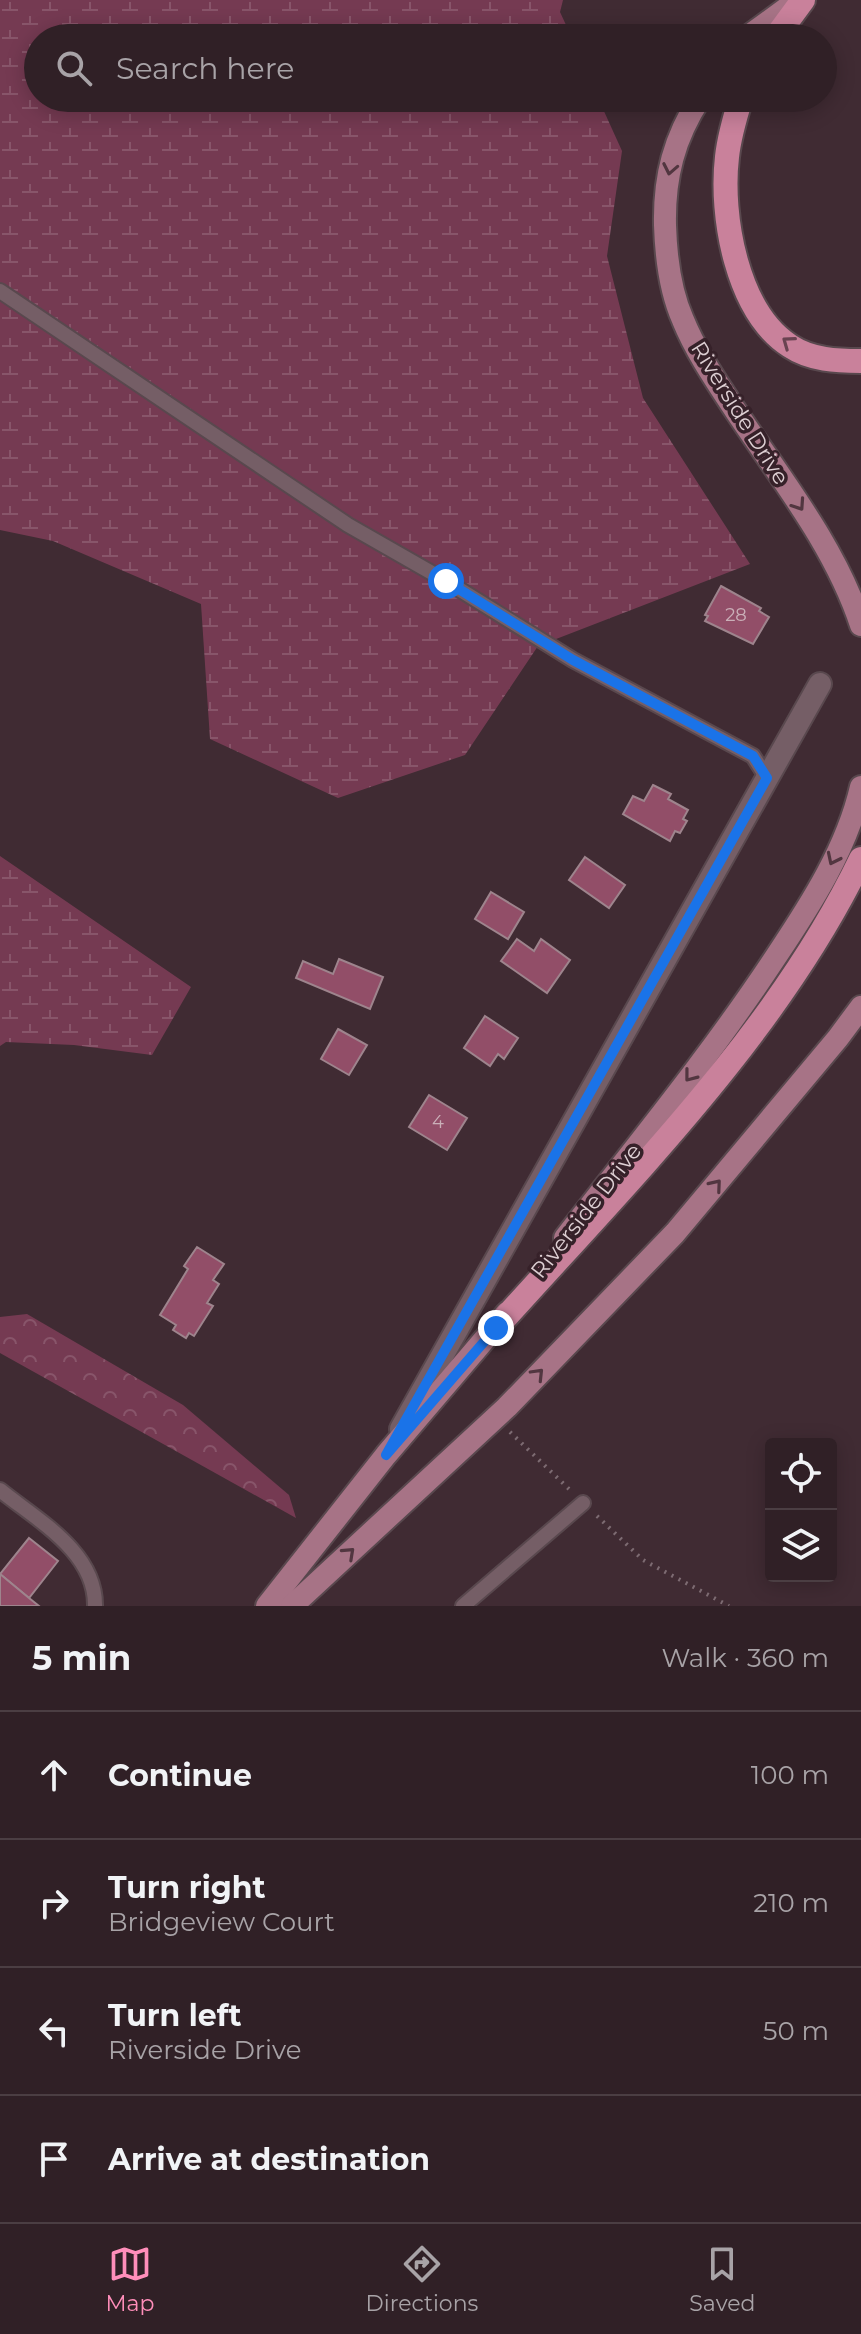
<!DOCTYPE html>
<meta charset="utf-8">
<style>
body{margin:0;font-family:Montserrat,sans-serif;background:#3c2d32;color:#f1f3f6}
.controls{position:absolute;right:24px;bottom:24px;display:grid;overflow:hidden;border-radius:8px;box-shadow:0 4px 20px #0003}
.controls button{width:72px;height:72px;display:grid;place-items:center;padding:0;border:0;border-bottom:2px solid #4b3e43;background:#302026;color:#f1f3f6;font:40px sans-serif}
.stop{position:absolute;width:24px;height:24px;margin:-18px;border:6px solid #1a73e8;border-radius:50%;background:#fff}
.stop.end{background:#1a73e8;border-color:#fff;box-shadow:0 2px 8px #0008}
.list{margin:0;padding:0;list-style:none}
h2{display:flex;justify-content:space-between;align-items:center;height:104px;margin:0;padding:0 32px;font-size:34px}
h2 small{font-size:26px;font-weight:400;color:#a8a3a7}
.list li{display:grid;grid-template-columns:52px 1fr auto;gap:24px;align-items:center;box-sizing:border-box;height:128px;padding:0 32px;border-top:2px solid #4b3e43}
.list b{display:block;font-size:30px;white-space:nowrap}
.list p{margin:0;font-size:26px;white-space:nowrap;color:#a8a3a7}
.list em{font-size:26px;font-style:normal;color:#a8a3a7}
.icon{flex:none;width:44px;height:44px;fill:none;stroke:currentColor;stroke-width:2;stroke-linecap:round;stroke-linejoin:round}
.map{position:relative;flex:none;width:861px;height:1606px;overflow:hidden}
.search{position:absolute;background:#302026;box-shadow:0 4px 20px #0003;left:24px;right:24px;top:24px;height:88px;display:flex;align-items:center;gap:20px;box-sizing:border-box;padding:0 28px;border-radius:44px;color:#a8a3a7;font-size:30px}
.sheet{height:616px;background:#302026}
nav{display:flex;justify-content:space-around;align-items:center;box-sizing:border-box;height:112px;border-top:2px solid #4b3e43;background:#302026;font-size:22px;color:#a8a3a7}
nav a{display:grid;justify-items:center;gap:4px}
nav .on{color:#ff8eba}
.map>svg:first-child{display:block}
.forest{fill:url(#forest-crowns)}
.wetland{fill:url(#wetland-marsh)}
.building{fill:#924e68;stroke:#9e848d;stroke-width:2}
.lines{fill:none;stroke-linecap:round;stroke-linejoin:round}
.service-casing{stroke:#59484e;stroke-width:18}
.minor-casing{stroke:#59484e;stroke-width:26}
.primary-casing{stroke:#59484e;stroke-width:26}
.motorway-casing{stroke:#59484e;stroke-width:28}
.path{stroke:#7d6b72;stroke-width:4;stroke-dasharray:2 6;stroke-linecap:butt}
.service{stroke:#755e66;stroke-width:14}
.minor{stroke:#755e66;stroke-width:22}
.primary{stroke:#a77386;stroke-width:22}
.motorway{stroke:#c9819b;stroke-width:24}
.oneway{stroke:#523640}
.oneway2{stroke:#694351}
.route{stroke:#1a73e8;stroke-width:10}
.labels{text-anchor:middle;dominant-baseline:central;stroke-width:7;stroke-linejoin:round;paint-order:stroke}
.number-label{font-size:18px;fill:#caafb8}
.street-label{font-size:22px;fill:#ddcfd3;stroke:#362129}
</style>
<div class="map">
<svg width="861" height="1606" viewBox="0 0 861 1606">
<defs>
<pattern id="forest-crowns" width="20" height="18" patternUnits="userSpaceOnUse" patternTransform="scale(2)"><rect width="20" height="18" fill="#753a52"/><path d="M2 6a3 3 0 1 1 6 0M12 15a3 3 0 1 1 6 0" fill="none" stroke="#88556a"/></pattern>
<pattern id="wetland-marsh" width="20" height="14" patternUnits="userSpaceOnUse" patternTransform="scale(2)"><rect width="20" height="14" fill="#753a52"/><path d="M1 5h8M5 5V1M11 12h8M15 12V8" fill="none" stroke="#88556a"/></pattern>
</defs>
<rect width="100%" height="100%" fill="#402b33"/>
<polygon class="forest" points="27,1314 183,1405 289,1495 296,1518 0,1353 0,1317"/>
<g class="wetland">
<polygon points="0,0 563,0 560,12 572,38 38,38 38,98 598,98 622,151 607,256 643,398 750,564 538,646 465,755 338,798 210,739 201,604 53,541 0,530"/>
<polygon points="0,856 191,987 152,1055 74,1045 6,1042 0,1046"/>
</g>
<g class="building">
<polygon points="721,586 761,608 759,611 769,617 753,644 705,621 708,616 705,615"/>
<polygon points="653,785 671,794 668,799 688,810 683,819 687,821 680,833 675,831 670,841 623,814 633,796 644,801"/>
<polygon points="585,857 625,885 609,908 569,880"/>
<polygon points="491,892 524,912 508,939 475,919"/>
<polygon points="517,939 534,951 541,939 570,960 547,993 501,961"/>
<polygon points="339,959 383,977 370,1009 296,978 303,961 333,974"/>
<polygon points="485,1016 518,1038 504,1059 498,1054 490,1066 464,1048"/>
<polygon points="338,1029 367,1045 349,1075 321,1059"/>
<polygon points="429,1095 467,1118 447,1150 409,1127"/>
<polygon points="197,1247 224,1264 213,1280 219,1284 207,1303 213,1306 194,1336 189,1333 186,1338 173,1330 176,1325 160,1315 188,1269 184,1266"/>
<polygon points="29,1538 58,1561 29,1598 0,1574"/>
<polygon points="0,1574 29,1598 39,1606 0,1606"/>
</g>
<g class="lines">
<g class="service-casing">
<g id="service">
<polyline points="0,291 348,525 446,581 573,660 753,756 767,778"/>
<path d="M0 1490C37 1520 96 1552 95 1606"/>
<polyline points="463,1606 583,1503"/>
</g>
</g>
<g class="minor-casing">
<polyline id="minor" points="401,1429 820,684"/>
</g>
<g class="primary-casing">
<g id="primary">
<polyline points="746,38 798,0"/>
<path d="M700 98C674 138 664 177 665 225 666 257 670 291 683 320 696 352 716 381 735 410 781 479 835 546 861 625"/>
<path d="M565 1238C637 1145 712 1054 777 955 811 904 847 848 861 787"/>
<polyline points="267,1606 386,1455 507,1313"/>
<polyline points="292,1606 507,1407 675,1233 838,1038 861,1007"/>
</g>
</g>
<g class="motorway-casing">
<g id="motorway">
<polyline points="775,38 803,0"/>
<path d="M741 98C735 117 729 138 727 157 720 216 737 312 790 346 811 360 837 361 861 361"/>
<path d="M496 1328C625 1184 777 1034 861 859"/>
</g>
</g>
<g class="path">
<polyline points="510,1432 570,1490"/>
<polyline points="597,1516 643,1560 729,1606"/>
</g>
<use href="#service" class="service"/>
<use href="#minor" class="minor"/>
<use href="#primary" class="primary"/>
<use href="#motorway" class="motorway"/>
</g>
<defs><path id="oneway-chevron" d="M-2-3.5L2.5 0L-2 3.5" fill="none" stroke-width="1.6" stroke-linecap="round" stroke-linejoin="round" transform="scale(2)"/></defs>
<g class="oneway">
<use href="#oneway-chevron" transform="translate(670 169) rotate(101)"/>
<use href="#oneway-chevron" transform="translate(799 505) rotate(56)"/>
<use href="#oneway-chevron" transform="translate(833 859) rotate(116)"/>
<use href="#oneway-chevron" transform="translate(690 1076) rotate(128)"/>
<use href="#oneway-chevron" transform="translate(716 1185) rotate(-50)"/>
<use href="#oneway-chevron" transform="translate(538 1374) rotate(-46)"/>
<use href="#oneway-chevron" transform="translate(349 1553) rotate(-43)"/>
</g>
<use class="oneway2" href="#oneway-chevron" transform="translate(788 342) rotate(-144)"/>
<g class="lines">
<polyline class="route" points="446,581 573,660 753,756 767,778 386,1455 496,1328"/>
</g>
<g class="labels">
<g class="number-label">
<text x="736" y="615">28</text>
<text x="438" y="1122">4</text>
</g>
<g class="street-label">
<text transform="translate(740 413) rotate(58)">Riverside Drive</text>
<text transform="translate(586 1211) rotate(-52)">Riverside Drive</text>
</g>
</g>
</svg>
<div class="controls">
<button><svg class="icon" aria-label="locate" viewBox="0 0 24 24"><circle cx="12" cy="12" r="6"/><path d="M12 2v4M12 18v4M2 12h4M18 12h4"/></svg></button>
<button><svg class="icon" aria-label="layers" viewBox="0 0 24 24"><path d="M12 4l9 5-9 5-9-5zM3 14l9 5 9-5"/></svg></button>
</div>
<div class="stop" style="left:446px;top:581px"></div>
<div class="stop end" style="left:496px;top:1328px"></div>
<div class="search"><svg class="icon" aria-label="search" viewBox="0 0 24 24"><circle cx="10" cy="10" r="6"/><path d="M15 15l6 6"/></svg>Search here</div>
</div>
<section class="sheet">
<h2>5 min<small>Walk · 360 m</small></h2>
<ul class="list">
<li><svg class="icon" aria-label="ahead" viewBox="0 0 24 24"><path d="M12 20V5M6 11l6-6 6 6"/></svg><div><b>Continue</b></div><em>100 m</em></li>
<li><svg class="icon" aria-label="right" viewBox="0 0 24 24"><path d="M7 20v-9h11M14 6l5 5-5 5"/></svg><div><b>Turn right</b><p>Bridgeview Court</p></div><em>210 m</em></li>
<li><svg class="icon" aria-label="left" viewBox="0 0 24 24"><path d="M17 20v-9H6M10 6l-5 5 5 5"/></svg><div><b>Turn left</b><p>Riverside Drive</p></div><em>50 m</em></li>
<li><svg class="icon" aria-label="arrive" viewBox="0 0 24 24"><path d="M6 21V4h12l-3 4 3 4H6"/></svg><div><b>Arrive at destination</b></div></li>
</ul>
</section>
<nav>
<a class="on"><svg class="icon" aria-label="map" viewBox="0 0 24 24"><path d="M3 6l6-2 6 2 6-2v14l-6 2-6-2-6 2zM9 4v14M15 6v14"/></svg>Map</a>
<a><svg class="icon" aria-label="directions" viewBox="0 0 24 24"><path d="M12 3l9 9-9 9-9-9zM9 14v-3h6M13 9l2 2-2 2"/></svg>Directions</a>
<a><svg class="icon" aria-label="saved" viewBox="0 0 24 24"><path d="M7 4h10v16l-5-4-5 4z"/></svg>Saved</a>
</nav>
